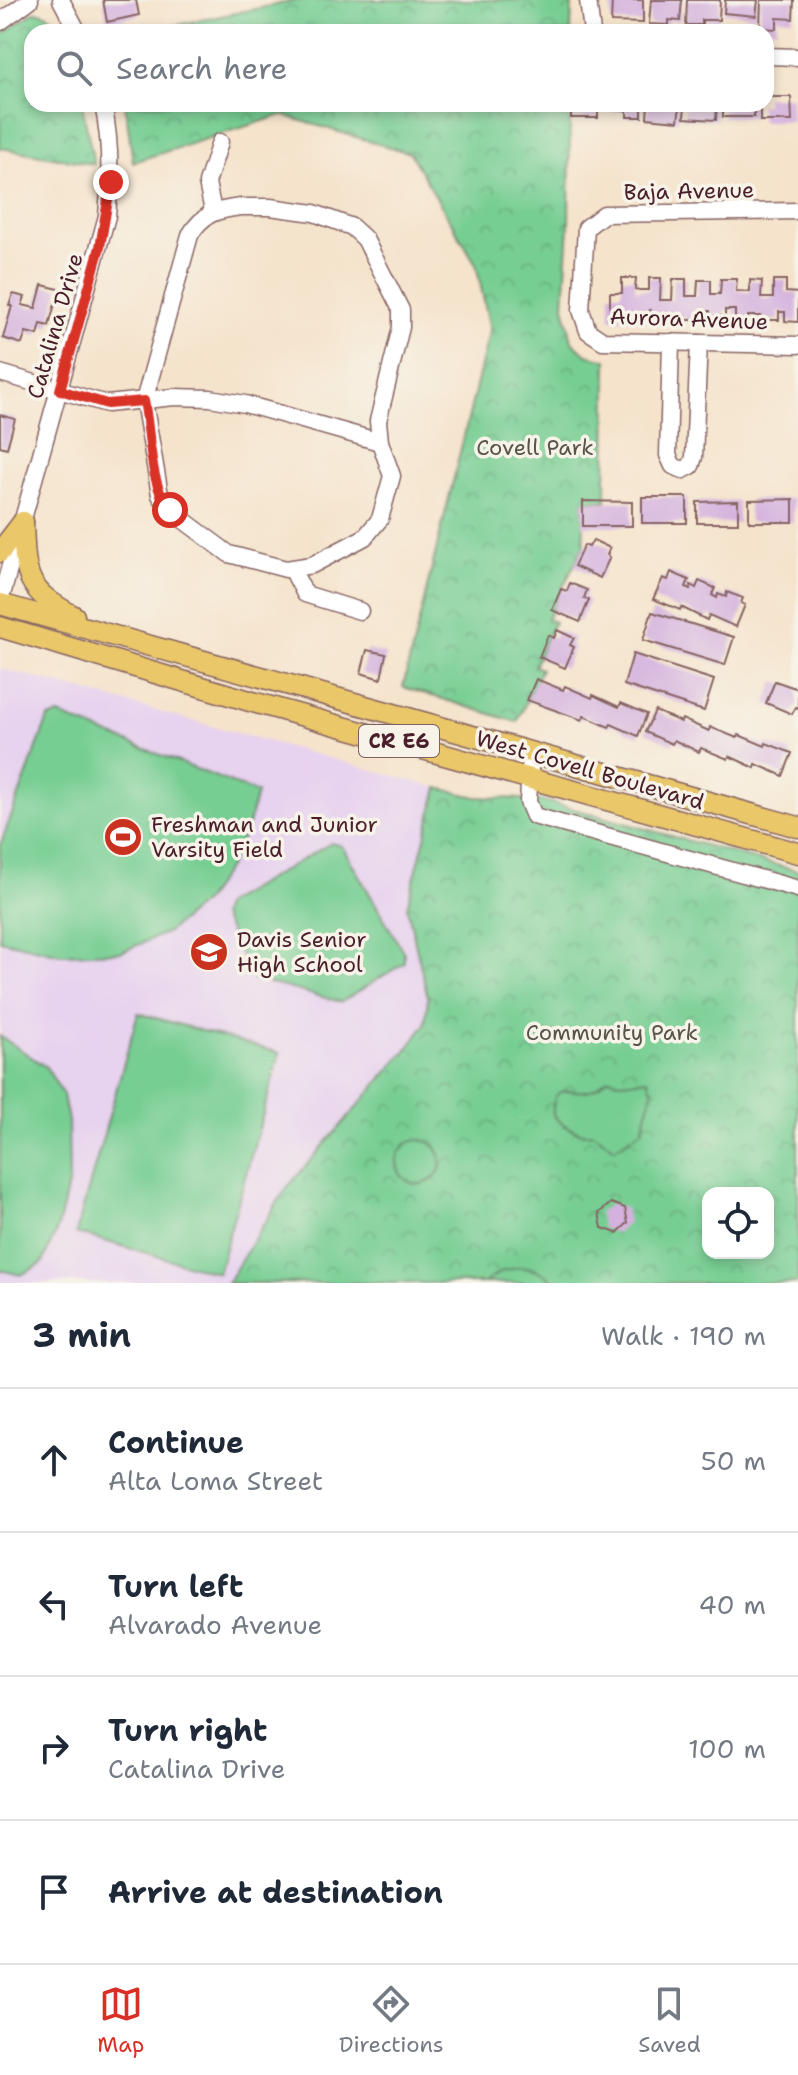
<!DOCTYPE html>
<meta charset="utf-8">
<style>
body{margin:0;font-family:"Shantell Sans",sans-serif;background:#f6f6f7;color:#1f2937}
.controls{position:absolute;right:24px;bottom:24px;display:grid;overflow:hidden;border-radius:16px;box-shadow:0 4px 12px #0003}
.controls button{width:72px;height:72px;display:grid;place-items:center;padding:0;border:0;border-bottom:2px solid #e0e1e3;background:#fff;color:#1f2937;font:40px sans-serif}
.stop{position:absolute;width:24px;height:24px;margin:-18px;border:6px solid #d93025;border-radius:50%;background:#fff}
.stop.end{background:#d93025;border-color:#fff;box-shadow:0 2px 8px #0008}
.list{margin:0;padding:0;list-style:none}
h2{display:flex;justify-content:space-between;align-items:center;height:104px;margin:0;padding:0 32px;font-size:34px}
h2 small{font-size:26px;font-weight:400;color:#747a83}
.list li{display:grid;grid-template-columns:52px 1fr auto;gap:24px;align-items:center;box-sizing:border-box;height:144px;padding:0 32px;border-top:2px solid #e0e1e3}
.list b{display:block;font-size:30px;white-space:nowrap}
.list p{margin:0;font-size:26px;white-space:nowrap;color:#747a83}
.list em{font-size:26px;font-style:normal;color:#747a83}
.icon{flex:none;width:44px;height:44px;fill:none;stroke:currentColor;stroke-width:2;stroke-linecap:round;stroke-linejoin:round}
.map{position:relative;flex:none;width:798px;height:1283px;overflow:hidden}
.search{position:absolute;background:#fff;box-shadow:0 4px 12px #0003;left:24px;right:24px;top:24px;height:88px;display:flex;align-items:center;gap:20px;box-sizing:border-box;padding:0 28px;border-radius:24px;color:#747a83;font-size:30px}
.sheet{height:680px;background:#fff}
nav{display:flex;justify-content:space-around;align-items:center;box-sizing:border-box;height:112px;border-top:2px solid #e0e1e3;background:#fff;font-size:22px;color:#747a83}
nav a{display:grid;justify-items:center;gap:4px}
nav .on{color:#d93025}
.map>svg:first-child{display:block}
.built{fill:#e7d2ef}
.park{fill:url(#park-crowns);stroke:#60765f;stroke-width:2;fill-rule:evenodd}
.garden{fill:#77ce93;stroke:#60765f;stroke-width:2}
.building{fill:#d4b1de}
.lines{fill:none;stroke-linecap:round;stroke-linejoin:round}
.minor-casing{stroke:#866463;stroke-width:19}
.major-casing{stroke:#866463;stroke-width:23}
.minor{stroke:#fff;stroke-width:16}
.major{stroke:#eac769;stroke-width:20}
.route{stroke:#d93025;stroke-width:10}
.labels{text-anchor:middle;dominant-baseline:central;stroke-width:7;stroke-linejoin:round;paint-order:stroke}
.shield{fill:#f7f3e8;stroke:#7e5f64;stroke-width:2}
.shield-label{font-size:20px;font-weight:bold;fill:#4a1f2b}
.street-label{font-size:22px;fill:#4a1f2b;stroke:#f7f3e8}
.park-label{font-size:22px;fill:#58544a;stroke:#f7f3e8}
.poi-label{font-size:22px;fill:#4a1f2b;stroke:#f7f3e8;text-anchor:start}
</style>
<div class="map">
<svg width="798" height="1283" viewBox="0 0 798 1283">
<defs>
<pattern id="park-crowns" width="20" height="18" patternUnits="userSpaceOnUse" patternTransform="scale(2)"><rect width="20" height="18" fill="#77ce93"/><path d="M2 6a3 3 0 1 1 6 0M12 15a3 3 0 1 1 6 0" fill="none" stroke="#68b07f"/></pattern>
</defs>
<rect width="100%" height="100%" fill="#f7f3e8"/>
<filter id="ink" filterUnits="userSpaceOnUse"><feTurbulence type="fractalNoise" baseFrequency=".0125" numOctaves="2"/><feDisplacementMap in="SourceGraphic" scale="16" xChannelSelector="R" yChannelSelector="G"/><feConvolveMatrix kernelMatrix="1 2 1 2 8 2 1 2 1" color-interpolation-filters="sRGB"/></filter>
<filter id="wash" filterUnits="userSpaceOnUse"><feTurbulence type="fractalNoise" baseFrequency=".006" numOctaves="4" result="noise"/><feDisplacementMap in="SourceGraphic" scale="32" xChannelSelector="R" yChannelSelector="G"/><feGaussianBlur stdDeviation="1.8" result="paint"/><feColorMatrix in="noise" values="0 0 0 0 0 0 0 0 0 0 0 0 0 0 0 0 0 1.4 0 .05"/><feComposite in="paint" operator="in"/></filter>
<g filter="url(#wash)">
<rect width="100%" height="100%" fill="#f5e3cb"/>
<polygon class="built" points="0,668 438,788 407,907 428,998 425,1024 410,1046 285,1190 227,1283 0,1283"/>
<g class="park">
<polygon points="299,0 572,0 571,32 143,32"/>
<path d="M34 12C50 11 53 19 59 32H32V104H82L94 164 0 148V36Z"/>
<polygon points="125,104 570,104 569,225 564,306 572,341 587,355 607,360 606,501 583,501 584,545 547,619 554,622 534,666 541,669 517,722 403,687 490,329 476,264 410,153 282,115 133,162"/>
<path d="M438 788 476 797 541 800 798 871V1283H227L285 1190 410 1046 425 1024 428 998 407 907ZM708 1193H768V1253H708Z"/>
</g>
<g class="garden">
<polygon points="59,715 257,793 247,828 229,866 204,902 168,932 121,952 61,954 0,940 0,846 48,718"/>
<polygon points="331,843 342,846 404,953 404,963 341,1002 253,979 221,915 225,904"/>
<polygon points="138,1013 280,1053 218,1273 76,1233"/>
<polygon points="0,1036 46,1067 63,1095 68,1121 69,1181 59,1224 42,1264 21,1275 0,1270"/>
<path d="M609 1078 621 1082 648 1079 653 1091 642 1130 615 1148 593 1133C581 1136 562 1126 553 1115 551 1076 577 1098 593 1089 599 1087 603 1081 609 1078Z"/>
<circle cx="419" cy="1162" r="22"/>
<polygon points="521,1267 539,1271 558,1283 484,1283 502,1271"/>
</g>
<g id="blocks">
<g class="building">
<polygon points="103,0 136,0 139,15 107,22"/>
<polygon points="612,0 643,0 643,23 611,22"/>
<polygon points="651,0 682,0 680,21 669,20 669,25 649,24"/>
<polygon points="687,0 720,0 719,20 702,20 702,25 686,25"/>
<polygon points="725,0 758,0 756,16 724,13"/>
<polygon points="761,0 794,0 793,19 777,18 777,29 760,28"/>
<polygon points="766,97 791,97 792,121 760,121 760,104 766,104"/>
<polygon points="571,104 605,104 605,110 598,110 598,118 571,118"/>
<polygon points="611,104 642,104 642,117 627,117 627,111 610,110"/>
<polygon points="648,104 680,104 678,121 647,118"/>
<polygon points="685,104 717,104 716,120 684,118"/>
<rect x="723" y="104" width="31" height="13"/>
<polygon points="622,278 636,278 635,290 649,290 649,278 661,278 660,300 672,300 673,279 686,279 686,296 697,296 698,280 711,280 711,294 720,294 721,279 737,279 736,291 750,292 750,280 762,281 761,298 773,298 773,280 786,280 786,292 798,293 798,322 785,321 785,312 779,312 779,320 761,320 761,316 748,316 748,321 735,320 735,310 725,310 725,316 710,316 710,311 704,311 703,320 685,320 685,316 660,318 660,314 650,314 650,309 647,320 610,318 610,293 622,293"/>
<polygon points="42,285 59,289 49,326 41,324 38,335 26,332 22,344 3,338 12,306 9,306 13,294 25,297 22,305 36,308"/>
<polygon points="0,415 15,419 7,448 0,446"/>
<rect x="642" y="497" width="45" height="26"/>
<polygon points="793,499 793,522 749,522 749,500"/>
<polygon points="583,501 632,502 632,526 583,526"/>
<polygon points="738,501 738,523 697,523 697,502"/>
<polygon points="593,540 610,548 607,555 610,557 600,578 574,566 584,545 589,547"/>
<polygon points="671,572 689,580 686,587 690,589 691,585 696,588 699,581 715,588 712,595 717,598 718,594 726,597 727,592 743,598 741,603 745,605 736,627 709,615 707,620 681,607 680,610 653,599 663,578 668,580"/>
<polygon points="570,583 587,590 584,598 589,600 580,622 552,610 561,589 567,591"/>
<polygon points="652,612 734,637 725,665 643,640"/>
<polygon points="557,630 574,638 570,645 574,647 565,668 539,657 548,635 554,638"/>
<polygon points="367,650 386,654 381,679 361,673"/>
<polygon points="633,654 714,680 704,711 624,685"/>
<polygon points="536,679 563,690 565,686 592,698 593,695 619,707 621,703 647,714 638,736 611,724 609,727 584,716 582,720 527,700"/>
<polygon points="775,681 798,689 798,708 796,707 792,714 766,703"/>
<polygon points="655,711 681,722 682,719 709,731 710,727 737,738 739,735 765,746 766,743 792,753 783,776 756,764 755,768 729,756 728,759 701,748 699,752 674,740 672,744 645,732"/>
<polygon points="611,1203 625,1208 628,1223 617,1233 602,1228 599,1213"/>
</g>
</g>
</g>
<g filter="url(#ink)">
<use href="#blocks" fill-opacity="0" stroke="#866463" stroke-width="2"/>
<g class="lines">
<g class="minor-casing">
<g id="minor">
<polyline points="61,0 78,32"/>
<polyline points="588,0 592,32"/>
<polyline points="0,22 30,0"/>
<polyline points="766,56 798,57"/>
<path d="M241 207H270L314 213 352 227 365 239 401 310V327L378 421 380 442 392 476 380 519 365 537 312 565 286 569 229 554 170 510 160 495 144 401 190 235C203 213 217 210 241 207Z"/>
<polyline points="213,211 207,183 220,142"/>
<polyline points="798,211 604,214 586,228 581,310 588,331 603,341 798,345"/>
<polyline points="671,342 668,455 673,466 683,470 691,466 694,457 699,343"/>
<polyline points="0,373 107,404 174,397 210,398 245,404 380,442"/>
<polyline points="292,569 305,594 360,611"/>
<path d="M0 602 107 216C111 178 111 142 103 104"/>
<polyline points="531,753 528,802 534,816 798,889"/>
</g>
</g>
<g class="major-casing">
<g id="major">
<path d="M23 522C25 574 24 590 74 616"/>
<polyline points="0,552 23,522"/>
<polyline points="0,604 798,827"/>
<polyline points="0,627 253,702 798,853"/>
</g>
</g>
<use href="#minor" class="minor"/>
<use href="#major" class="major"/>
</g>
</g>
<g class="lines" filter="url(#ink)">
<path class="route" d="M111 182 100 247 60 390 107 404 144 401C151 434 149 485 170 510"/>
</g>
<defs>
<g id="stadium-disc" transform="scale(2)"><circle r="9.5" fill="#c8321e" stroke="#f7f3e8"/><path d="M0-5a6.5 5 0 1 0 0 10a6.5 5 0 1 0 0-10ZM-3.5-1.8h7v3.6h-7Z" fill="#fff"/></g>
<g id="school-disc" transform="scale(2)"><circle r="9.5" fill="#c8321e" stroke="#f7f3e8"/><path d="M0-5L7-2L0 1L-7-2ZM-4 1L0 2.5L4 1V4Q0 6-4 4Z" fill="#fff"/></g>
</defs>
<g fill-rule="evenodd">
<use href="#stadium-disc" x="123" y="837"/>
<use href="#school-disc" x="209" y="952"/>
</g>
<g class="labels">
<rect class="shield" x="359" y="725" width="80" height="32" rx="6"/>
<g class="shield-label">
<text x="399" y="741">CR E6</text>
</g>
<g class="street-label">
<text transform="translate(689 191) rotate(-1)">Baja Avenue</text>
<text transform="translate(689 319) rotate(2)">Aurora Avenue</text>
<text transform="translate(55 326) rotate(-74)">Catalina Drive</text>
<text transform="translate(590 770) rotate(16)">West Covell Boulevard</text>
</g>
<g class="park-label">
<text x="535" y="447">Covell Park</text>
<text x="612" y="1032">Community Park</text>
</g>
<g class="poi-label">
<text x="151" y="824">Freshman and Junior<tspan x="151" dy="25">Varsity Field</tspan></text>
<text x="237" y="939">Davis Senior<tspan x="237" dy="25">High School</tspan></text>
</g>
</g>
</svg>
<div class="controls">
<button><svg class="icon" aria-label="locate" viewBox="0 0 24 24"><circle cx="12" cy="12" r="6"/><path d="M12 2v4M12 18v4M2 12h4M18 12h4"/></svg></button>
</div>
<div class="stop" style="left:170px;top:510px"></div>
<div class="stop end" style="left:111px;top:182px"></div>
<div class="search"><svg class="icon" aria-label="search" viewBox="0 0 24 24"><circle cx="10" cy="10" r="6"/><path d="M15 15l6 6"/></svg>Search here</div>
</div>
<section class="sheet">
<h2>3 min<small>Walk · 190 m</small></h2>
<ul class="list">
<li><svg class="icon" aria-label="ahead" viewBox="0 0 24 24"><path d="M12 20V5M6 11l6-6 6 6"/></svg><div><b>Continue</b><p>Alta Loma Street</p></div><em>50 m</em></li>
<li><svg class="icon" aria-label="left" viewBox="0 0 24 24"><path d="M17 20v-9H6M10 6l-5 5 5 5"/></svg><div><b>Turn left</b><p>Alvarado Avenue</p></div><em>40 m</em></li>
<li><svg class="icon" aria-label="right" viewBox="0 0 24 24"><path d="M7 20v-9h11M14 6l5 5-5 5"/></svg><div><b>Turn right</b><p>Catalina Drive</p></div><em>100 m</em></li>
<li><svg class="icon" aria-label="arrive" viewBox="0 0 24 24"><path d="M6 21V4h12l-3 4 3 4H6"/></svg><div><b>Arrive at destination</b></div></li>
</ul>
</section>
<nav>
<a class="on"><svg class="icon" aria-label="map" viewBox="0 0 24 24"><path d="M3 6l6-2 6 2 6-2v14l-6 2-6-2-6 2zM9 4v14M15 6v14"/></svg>Map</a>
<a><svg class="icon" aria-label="directions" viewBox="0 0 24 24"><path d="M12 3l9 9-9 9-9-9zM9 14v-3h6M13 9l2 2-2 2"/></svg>Directions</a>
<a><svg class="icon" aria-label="saved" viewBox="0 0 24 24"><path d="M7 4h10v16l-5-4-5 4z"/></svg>Saved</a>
</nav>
